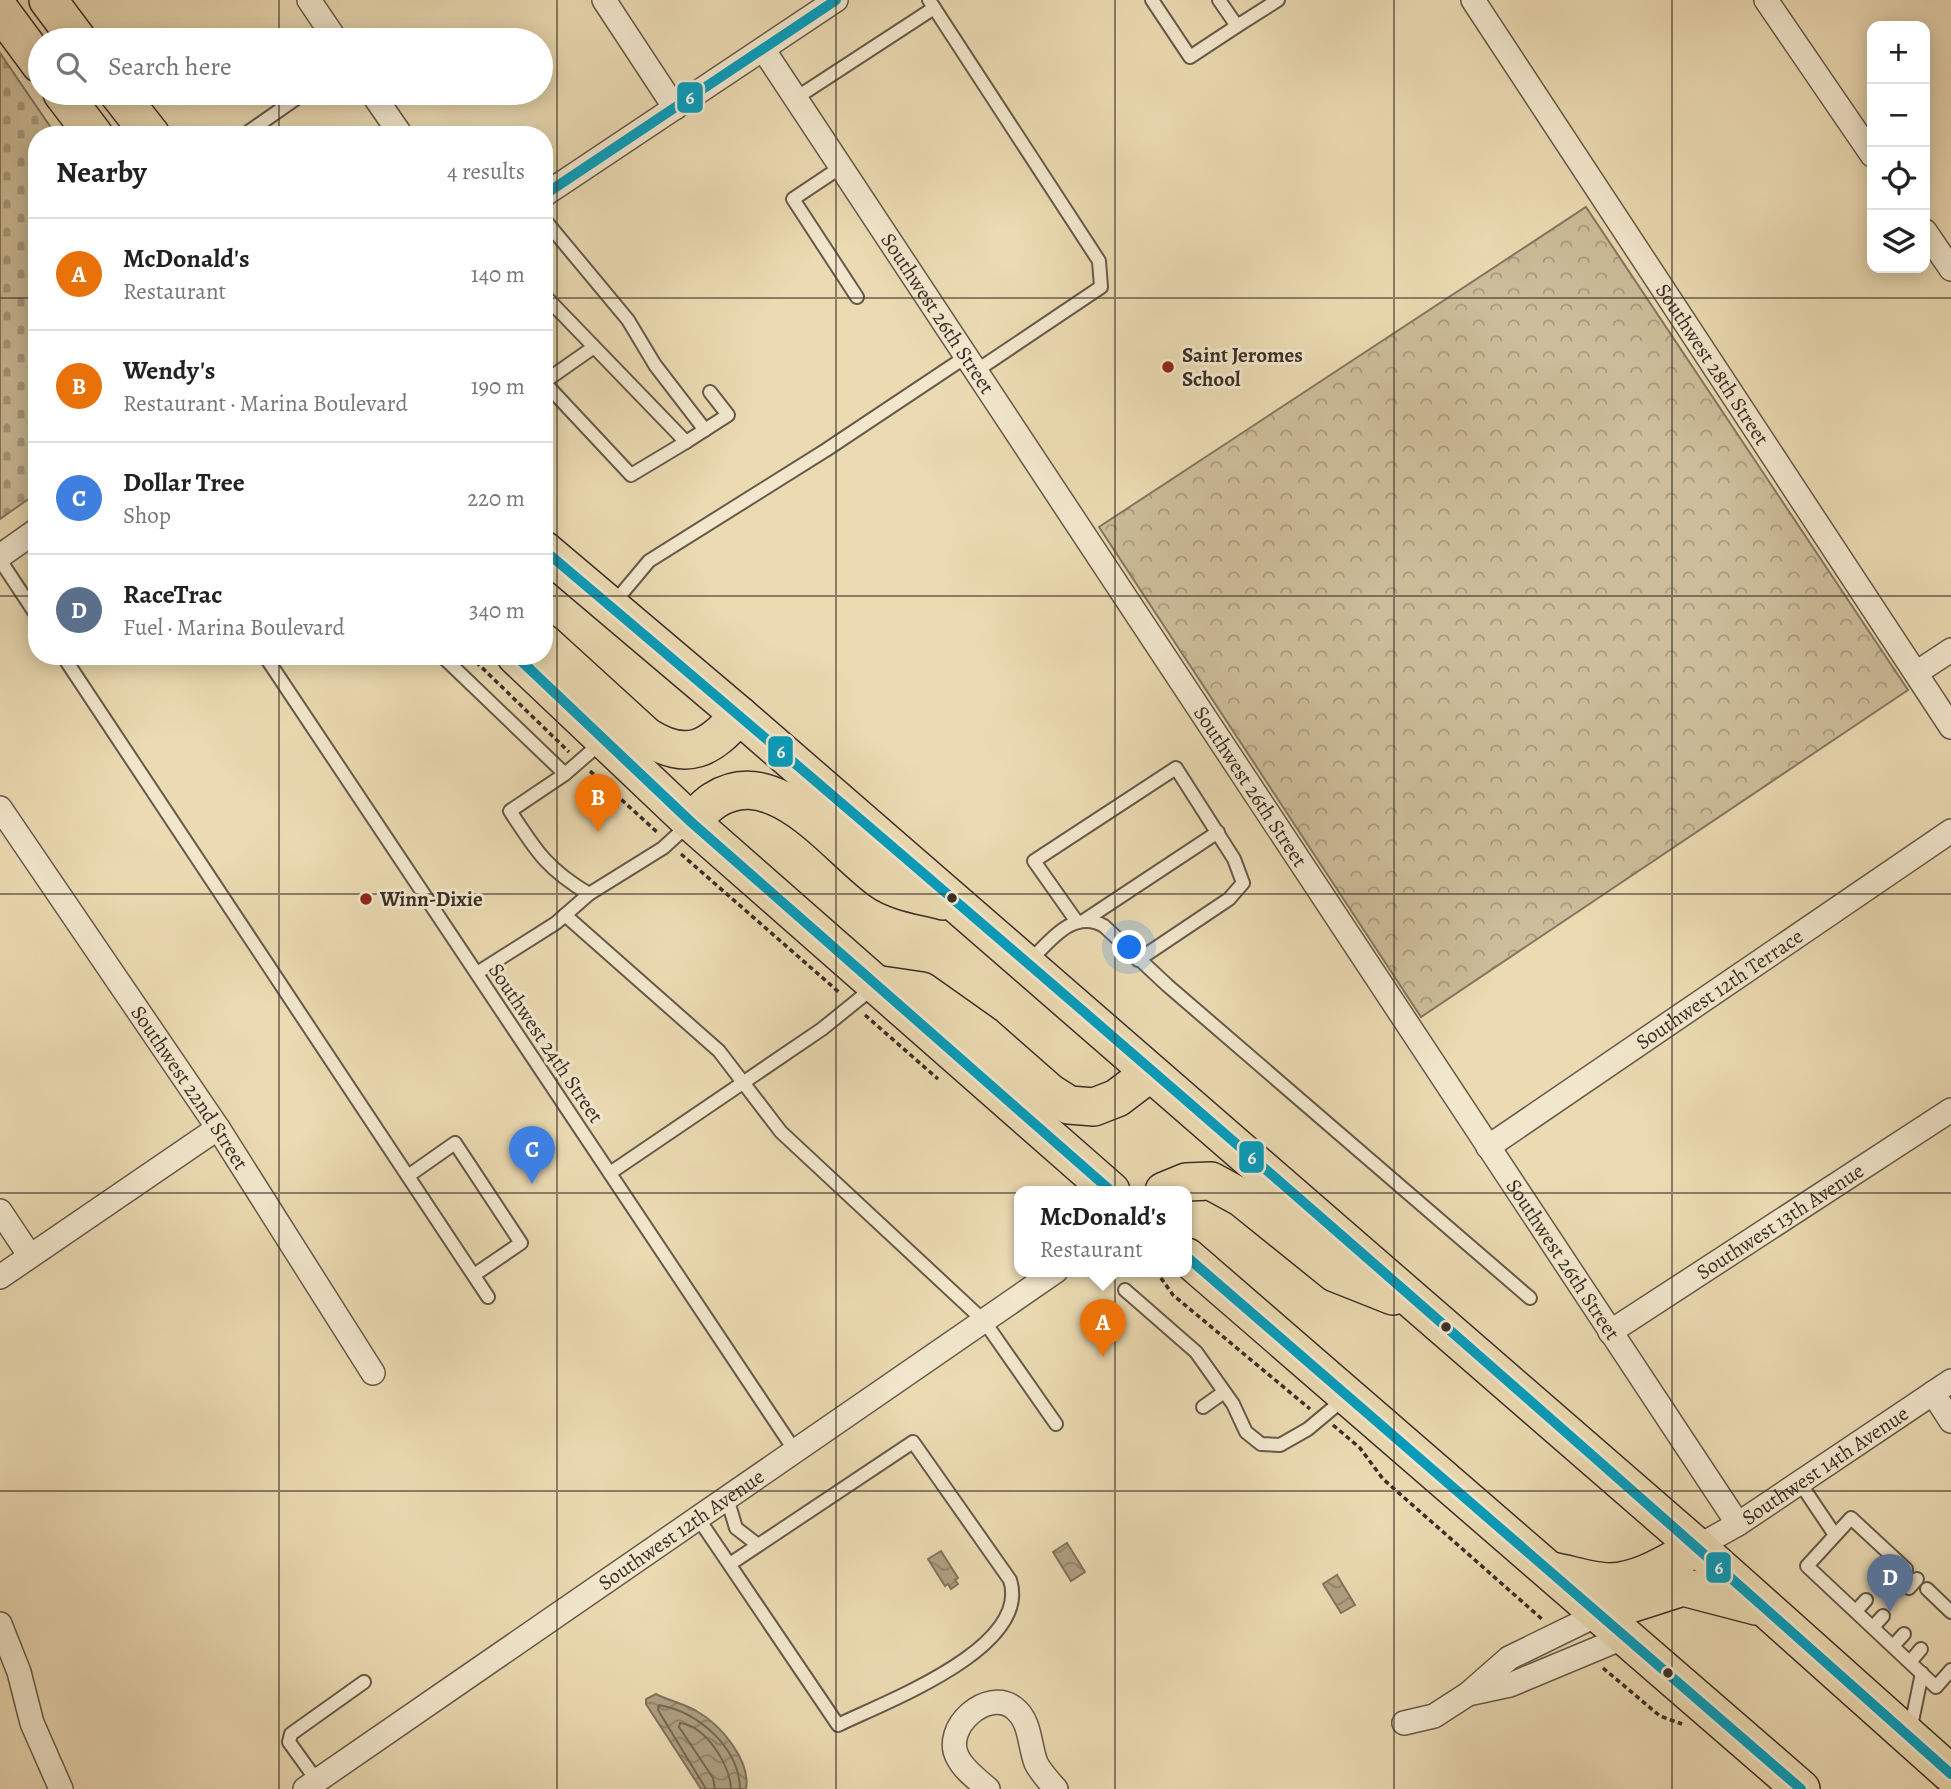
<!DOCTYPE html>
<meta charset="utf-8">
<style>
body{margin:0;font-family:Alegreya,serif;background:#f6f6f6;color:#222}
.controls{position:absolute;right:21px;top:21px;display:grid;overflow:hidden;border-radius:14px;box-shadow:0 4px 18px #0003}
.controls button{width:63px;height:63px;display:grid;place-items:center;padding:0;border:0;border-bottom:2px solid #e0e0e0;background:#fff;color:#222;font:35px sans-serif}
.you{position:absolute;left:1130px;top:948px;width:24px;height:24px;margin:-18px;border:5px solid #fff;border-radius:50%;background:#1a73e8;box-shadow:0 0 0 10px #1a73e833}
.badge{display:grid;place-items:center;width:46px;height:46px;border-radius:50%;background:#ea580c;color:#fff;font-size:23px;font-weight:700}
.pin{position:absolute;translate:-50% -58px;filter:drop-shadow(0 2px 4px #0008)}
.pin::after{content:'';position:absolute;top:37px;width:24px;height:21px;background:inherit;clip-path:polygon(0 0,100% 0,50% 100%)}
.popup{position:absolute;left:1014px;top:1186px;width:178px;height:91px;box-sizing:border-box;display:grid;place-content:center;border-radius:14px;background:#fff;filter:drop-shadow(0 2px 5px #0005);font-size:23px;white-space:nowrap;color:#767676}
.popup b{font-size:26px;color:#222}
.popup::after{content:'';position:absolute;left:50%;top:100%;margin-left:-14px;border:14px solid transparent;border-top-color:#fff}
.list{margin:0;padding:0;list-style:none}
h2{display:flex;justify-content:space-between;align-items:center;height:91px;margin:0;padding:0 28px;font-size:30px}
h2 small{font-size:23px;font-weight:400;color:#767676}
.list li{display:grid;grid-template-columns:46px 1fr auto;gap:21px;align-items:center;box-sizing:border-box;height:112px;padding:0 28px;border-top:2px solid #e0e0e0}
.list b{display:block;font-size:26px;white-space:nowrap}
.list p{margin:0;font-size:23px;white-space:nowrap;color:#767676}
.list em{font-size:23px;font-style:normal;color:#767676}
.icon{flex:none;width:38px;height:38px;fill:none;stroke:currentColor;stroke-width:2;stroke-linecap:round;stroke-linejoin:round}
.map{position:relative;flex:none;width:1951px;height:1789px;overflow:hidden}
.search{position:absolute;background:#fff;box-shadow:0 4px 18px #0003;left:28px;top:28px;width:525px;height:77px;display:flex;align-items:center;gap:18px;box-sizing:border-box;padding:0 24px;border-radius:38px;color:#767676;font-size:26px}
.panel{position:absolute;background:#fff;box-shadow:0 4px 18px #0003;left:28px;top:126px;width:525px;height:539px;border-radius:28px}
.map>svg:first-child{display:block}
.forest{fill:url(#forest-crowns);stroke:#847660;stroke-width:2}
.cemetery{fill:url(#cemetery-stones);stroke:#847660;stroke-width:2}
.water{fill:url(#water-waves);stroke:#80735d;stroke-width:2}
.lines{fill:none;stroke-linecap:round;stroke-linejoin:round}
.shore{stroke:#746854;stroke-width:2}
.lane-casing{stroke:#665a49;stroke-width:16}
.street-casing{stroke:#665a49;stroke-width:26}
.primary-casing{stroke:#3a2f26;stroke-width:40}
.path{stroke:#3a2f26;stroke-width:3.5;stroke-dasharray:5 3.5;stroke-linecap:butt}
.lane{stroke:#f2e7cd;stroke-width:12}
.street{stroke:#f2e7cd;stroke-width:23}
.primary{stroke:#ebdab2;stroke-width:37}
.bus-1-casing{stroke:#f2e7cd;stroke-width:16}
.bus-1{stroke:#069dbd;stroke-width:10}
.grid{fill:none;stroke:#3a2f26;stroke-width:2;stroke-opacity:0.55}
.poi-dot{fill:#8f2418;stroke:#f2e7cd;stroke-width:2.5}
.bus-dot{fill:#3a2f26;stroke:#f2e7cd;stroke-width:2.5}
.labels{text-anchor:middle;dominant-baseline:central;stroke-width:6;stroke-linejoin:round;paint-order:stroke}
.street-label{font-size:21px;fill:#3a2f26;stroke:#f2e7cd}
.poi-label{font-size:21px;font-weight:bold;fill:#3a2f26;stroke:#f2e7cd;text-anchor:start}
.line-badge{stroke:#f2e7cd;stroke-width:2.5}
.badge-label{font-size:19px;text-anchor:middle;font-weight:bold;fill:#fff}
</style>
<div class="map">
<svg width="1951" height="1789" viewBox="0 0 1951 1789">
<defs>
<pattern id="forest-crowns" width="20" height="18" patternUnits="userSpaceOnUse" patternTransform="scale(1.75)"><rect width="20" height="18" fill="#cdbd9a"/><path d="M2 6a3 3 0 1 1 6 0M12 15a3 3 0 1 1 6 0" fill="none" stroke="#a79a7d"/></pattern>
<pattern id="cemetery-stones" width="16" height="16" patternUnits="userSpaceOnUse" patternTransform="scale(1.75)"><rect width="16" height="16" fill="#cdbd9a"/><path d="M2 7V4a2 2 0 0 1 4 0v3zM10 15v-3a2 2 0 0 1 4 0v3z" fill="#a79a7d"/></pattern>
<pattern id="water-waves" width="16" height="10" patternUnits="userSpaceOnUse" patternTransform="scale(1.75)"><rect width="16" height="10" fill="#afa082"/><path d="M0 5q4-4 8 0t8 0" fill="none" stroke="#8f836a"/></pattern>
</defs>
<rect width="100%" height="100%" fill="#ebdab2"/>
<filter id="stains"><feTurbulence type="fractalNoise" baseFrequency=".00286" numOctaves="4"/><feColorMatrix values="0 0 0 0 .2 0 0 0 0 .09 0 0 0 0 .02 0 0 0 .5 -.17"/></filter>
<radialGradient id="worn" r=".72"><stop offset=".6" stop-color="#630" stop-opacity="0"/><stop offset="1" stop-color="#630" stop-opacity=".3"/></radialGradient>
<polygon class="forest" points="1586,207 1908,690 1421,1017 1099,527"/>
<polygon class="cemetery" points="0,53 56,135 37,135 37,493 0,519"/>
<g class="water">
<polygon points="1067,1543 1085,1572 1071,1581 1053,1552"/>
<polygon points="941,1551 958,1578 955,1580 958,1584 951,1589 948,1584 945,1586 928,1559"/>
<polygon points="1337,1575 1355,1605 1341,1613 1323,1584"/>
<path d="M656 1694C669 1701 686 1704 698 1712 721 1725 751 1761 746 1789H701L646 1704V1699Z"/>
</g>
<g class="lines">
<g class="shore">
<path d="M706 1789 658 1710 659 1705C698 1712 739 1747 740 1789"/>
<path d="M715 1789 713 1778 679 1727 680 1723C706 1726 730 1765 731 1789"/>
</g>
<g class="lane-casing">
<g id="lane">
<polyline points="929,0 1099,261 1101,287 976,371"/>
<polyline points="1152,0 1190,57 1237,26"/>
<polyline points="1219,0 1237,26 1278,0"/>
<polyline points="796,98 934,8"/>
<polyline points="244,135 304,93"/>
<polyline points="841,167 793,199 857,297"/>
<polyline points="544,219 628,320 655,365 705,430"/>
<polyline points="544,295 686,442 728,415 710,392"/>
<polyline points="594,347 544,382 631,475 686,442"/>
<polyline points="0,560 37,616"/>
<polyline points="613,604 649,561 826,450 967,356"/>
<polyline points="63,656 488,1297"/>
<polyline points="265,656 795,1451"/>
<polyline points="442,656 565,774"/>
<path d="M589 894C547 869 536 851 510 811L565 774 603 741"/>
<polyline points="565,915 719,1051 781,1132 984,1321 1056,1424"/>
<polyline points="1085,920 1218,832"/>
<polyline points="1077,922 1034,861 1176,768 1234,859 1243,883 1229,899 1138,960"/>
<path d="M1029 962C1049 942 1073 908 1104 926L1167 985 1530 1298"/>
<polyline points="477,973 556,923 589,894 663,848 688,825"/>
<polyline points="610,1173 822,1029 874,987"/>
<polyline points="408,1176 455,1143 521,1243 474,1275"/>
<polyline points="1125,1290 1196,1352 1233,1404 1246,1432 1261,1444 1280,1445 1308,1429 1345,1398"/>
<polyline points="1203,1407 1224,1392"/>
<polyline points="1800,1483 1835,1535"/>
<polyline points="727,1498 736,1528 758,1545"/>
<path d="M698 1518 838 1725C885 1702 1032 1648 1010 1580L913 1442 730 1564"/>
<polyline points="1906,1569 1851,1518 1807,1566 1936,1687 1951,1670"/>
<polyline points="1909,1588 1917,1579"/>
<polyline points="1927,1589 1951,1612"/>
<polyline points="1856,1611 1866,1600"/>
<polyline points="1873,1627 1883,1616"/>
<polyline points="1893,1646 1904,1634"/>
<polyline points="1910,1662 1921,1649"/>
<polyline points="1910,1731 1922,1673"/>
<polyline points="317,1781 289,1742 291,1734 364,1682"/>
</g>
</g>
<g class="street-casing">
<g id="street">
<polyline points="309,0 336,40"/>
<polyline points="604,0 675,108"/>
<path id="s1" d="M1473 0 1951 727"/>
<polyline points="1766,0 1872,155"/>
<path id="s2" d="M763 49 1738 1524"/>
<polyline points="372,93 401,135"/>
<polyline points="544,195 836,0"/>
<polyline points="1925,231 1951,269"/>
<polyline points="0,556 37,530"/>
<polyline points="1916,673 1951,650"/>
<path id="s3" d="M0 808 218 1128 373 1373"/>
<path id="s4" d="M1488 1147 1951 831"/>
<polyline points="0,1211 30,1256"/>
<polyline points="0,1277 218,1128"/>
<path id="s5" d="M1610 1332 1951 1110"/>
<polyline points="1933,1393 1951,1421"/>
<path id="s6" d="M1697 1547 1738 1524 1951 1381"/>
<polyline points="0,1624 19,1672 32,1723 61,1789"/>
<polyline points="1468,1694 1510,1685 1625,1637"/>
<polyline points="1404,1723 1434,1716 1468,1694 1509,1658 1599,1614"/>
<path id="s7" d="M305 1789 1056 1271"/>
<path d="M988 1789C978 1780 964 1770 958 1758 941 1728 988 1687 1014 1708 1031 1721 1029 1745 1036 1763 1041 1773 1049 1781 1056 1789"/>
</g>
</g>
<g class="primary-casing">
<g id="primary">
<polyline points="48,0 78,40"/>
<polyline points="0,10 40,64"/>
<polyline points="62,93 94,135"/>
<polyline points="118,93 151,135"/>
<polyline points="544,550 739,715 1697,1547 1951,1774"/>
<path d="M544 643 646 736C688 763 711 748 739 715"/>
<polyline points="516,656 691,822 1111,1191"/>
<path d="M691 822C698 815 706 805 715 800 776 761 838 850 882 881 897 892 925 896 943 901"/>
<polyline points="881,985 922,991 984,1035 1050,1093 1069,1105 1094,1107 1117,1098 1150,1073"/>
<polyline points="1164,1191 1186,1182 1211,1181 1242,1198 1335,1273 1393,1296"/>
<polyline points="1187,1257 1801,1789"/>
<path d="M1551 1571C1570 1574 1591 1582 1610 1582 1642 1581 1670 1561 1697 1547"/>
<polyline points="1599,1614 1683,1587 1756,1606"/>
</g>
</g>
<g class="path">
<polyline points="470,656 569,752"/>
<polyline points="590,771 657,832"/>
<polyline points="681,854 841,994"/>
<polyline points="865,1015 938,1079"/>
<polyline points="1156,1271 1173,1295 1310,1409"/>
<polyline points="1333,1425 1360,1448 1383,1479 1543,1620"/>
<polyline points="1603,1668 1660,1716 1682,1724"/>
</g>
<use href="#lane" class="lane"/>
<use href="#street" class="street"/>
<use href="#primary" class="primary"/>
<g class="bus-1-casing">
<g id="bus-1">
<polyline points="544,195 836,0"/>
<path d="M544 550C1019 952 1488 1360 1951 1774"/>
<polyline points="516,656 691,822 1111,1191"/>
<polyline points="1187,1257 1801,1789"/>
</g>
</g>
<use href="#bus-1" class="bus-1"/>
</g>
<path class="grid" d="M279 0V40M557 0V1789M836 0V1789M1115 0V1789M1394 0V1789M1672 0V1789M279 93V135M0 298H37M544 298H1951M0 596H37M544 596H1951M279 656V1789M0 894H1951M0 1193H1951M0 1491H1951"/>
<g class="poi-dot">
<circle cx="1168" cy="367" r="7"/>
<circle cx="366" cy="899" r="7"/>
</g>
<g class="bus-dot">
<circle cx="952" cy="898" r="6"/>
<circle cx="1446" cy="1327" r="6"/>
<circle cx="1668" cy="1673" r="6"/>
</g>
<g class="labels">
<g class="street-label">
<text stroke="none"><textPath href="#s2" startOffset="317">Southwest 26th Street</textPath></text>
<text stroke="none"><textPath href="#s1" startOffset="436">Southwest 28th Street</textPath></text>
<text stroke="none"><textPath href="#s2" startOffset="884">Southwest 26th Street</textPath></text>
<text stroke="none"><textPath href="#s4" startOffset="280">Southwest 12th Terrace</textPath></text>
<text transform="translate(546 1043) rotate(56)">Southwest 24th Street</text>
<text stroke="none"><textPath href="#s3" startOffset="338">Southwest 22nd Street</textPath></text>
<text stroke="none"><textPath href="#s5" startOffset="203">Southwest 13th Avenue</textPath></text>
<text stroke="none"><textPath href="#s2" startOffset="1451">Southwest 26th Street</textPath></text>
<text stroke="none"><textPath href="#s6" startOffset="152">Southwest 14th Avenue</textPath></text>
<text stroke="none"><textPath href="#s7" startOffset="457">Southwest 12th Avenue</textPath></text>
</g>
<g class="poi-label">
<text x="1182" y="355">Saint Jeromes<tspan x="1182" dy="24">School</tspan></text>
<text x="380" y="899">Winn-Dixie</text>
</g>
</g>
<g class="line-badge">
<rect x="676" y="81" width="28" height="33" rx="7" fill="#069dbd"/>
<rect x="767" y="735" width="27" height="33" rx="7" fill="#069dbd"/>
<rect x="1238" y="1140" width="27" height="34" rx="7" fill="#069dbd"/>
<rect x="1705" y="1551" width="27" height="33" rx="7" fill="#069dbd"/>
</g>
<g class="badge-label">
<text x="690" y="104">6</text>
<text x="781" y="758">6</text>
<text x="1252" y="1164">6</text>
<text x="1719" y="1574">6</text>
</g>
<rect width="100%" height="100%" filter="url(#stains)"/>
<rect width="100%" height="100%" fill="url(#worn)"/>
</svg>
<div class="controls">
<button>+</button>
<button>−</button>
<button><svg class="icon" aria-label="locate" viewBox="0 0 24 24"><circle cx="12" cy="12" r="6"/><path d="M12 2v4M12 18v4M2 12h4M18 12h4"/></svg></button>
<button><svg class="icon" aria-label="layers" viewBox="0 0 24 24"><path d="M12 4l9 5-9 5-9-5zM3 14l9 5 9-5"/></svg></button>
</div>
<div class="you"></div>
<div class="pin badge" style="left:1103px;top:1357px;background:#e8710a">A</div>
<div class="popup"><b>McDonald's</b>Restaurant</div>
<div class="pin badge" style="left:598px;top:832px;background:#e8710a">B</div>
<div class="pin badge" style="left:532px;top:1184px;background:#3f7fe0">C</div>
<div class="pin badge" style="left:1890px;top:1612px;background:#5c6f8a">D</div>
<div class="search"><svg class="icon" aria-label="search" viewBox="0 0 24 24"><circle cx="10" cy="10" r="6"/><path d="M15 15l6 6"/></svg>Search here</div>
<section class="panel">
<h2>Nearby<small>4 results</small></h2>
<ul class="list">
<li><span class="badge" style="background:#e8710a">A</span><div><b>McDonald's</b><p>Restaurant</p></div><em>140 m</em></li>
<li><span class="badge" style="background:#e8710a">B</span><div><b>Wendy's</b><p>Restaurant · Marina Boulevard</p></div><em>190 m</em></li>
<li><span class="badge" style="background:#3f7fe0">C</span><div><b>Dollar Tree</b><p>Shop</p></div><em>220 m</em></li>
<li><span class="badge" style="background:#5c6f8a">D</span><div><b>RaceTrac</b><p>Fuel · Marina Boulevard</p></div><em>340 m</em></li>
</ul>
</section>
</div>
